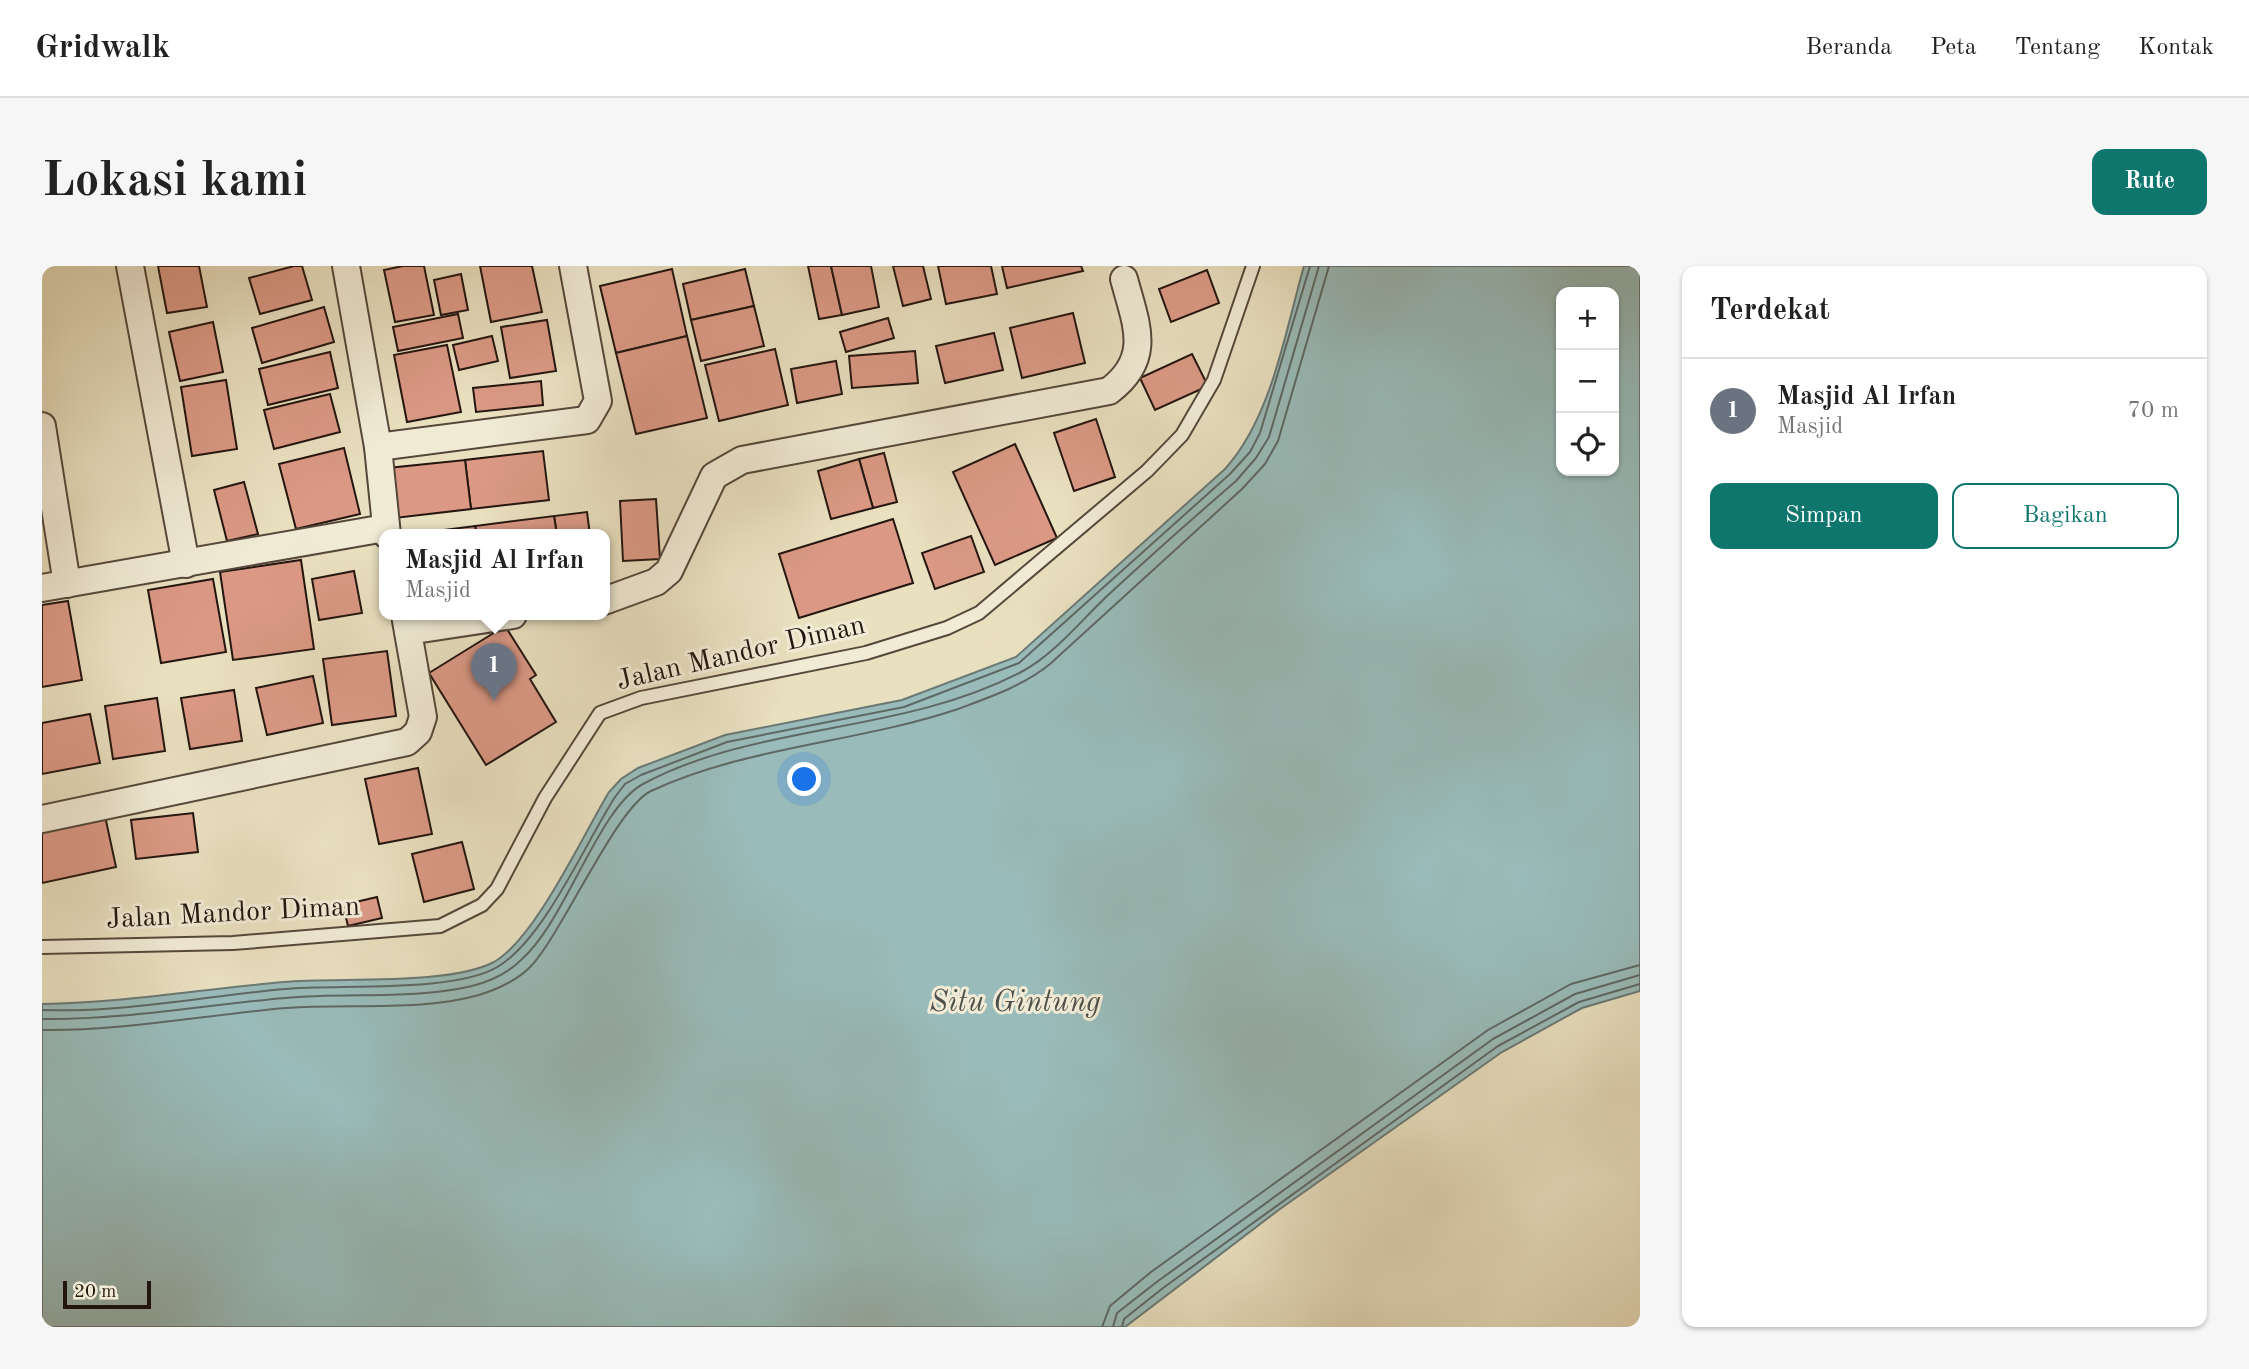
<!DOCTYPE html>
<html lang="id">
<meta charset="utf-8">
<style>
body{margin:0;font-family:"Old Standard TT",serif;background:#f6f6f6;color:#222}
.controls{position:absolute;right:21px;top:21px;display:grid;overflow:hidden;border-radius:14px;box-shadow:0 2px 5px #0004}
.controls button{width:63px;height:63px;display:grid;place-items:center;padding:0;border:0;border-bottom:2px solid #e0e0e0;background:#fff;color:#222;font:35px sans-serif}
.scale{position:absolute;left:21px;bottom:18px;width:88px;box-sizing:border-box;padding-left:7px;border:4px solid #24150f;border-top:0;font-size:19px;line-height:24px;white-space:nowrap;color:#24150f;-webkit-text-stroke:5px #f1ebd6;paint-order:stroke}
.you{position:absolute;left:763px;top:514px;width:24px;height:24px;margin:-18px;border:5px solid #fff;border-radius:50%;background:#1a73e8;box-shadow:0 0 0 10px #1a73e833}
.badge{display:grid;place-items:center;width:46px;height:46px;border-radius:50%;background:#0f766e;color:#fff;font-size:23px;font-weight:700}
.pin{position:absolute;translate:-50% -58px;filter:drop-shadow(0 2px 4px #0008)}
.pin::after{content:'';position:absolute;top:37px;width:24px;height:21px;background:inherit;clip-path:polygon(0 0,100% 0,50% 100%)}
.popup{position:absolute;left:337px;top:263px;width:231px;height:91px;box-sizing:border-box;display:grid;place-content:center;border-radius:14px;background:#fff;filter:drop-shadow(0 2px 5px #0005);font-size:23px;white-space:nowrap;color:#767676}
.popup b{font-size:26px;color:#222}
.popup::after{content:'';position:absolute;left:50%;top:100%;margin-left:-14px;border:14px solid transparent;border-top-color:#fff}
.list{margin:0;padding:0;list-style:none}
h2{display:flex;justify-content:space-between;align-items:center;height:91px;margin:0;padding:0 28px;font-size:30px}
h2 small{font-size:23px;font-weight:400;color:#767676}
.list li{display:grid;grid-template-columns:46px 1fr auto;gap:21px;align-items:center;box-sizing:border-box;height:105px;padding:0 28px;border-top:2px solid #e0e0e0}
.list b{display:block;font-size:26px;white-space:nowrap}
.list p{margin:0;font-size:23px;white-space:nowrap;color:#767676}
.list em{font-size:23px;font-style:normal;color:#767676}
.actions{display:flex;gap:14px;padding:21px 28px}
.actions a{flex:1;padding:16px 0;border:2px solid #0f766e;border-radius:14px;text-align:center;font-size:24px;color:#0f766e}
.actions .main{background:#0f766e;color:#fff}
.icon{flex:none;width:38px;height:38px;fill:none;stroke:currentColor;stroke-width:2;stroke-linecap:round;stroke-linejoin:round}
.map{position:relative;flex:none;width:1598px;height:1061px;overflow:hidden;border-radius:14px}
header{display:flex;align-items:center;gap:42px;box-sizing:border-box;height:98px;padding:0 35px;background:#fff;border-bottom:2px solid #e0e0e0}
header strong{font-size:33px}
nav{display:flex;gap:38px;margin-inline-start:auto;font-size:24px}
.intro{display:flex;align-items:center;justify-content:space-between;box-sizing:border-box;height:168px;padding:0 42px}
h1{margin:0;font-size:49px}
.button{padding:18px 32px;border-radius:14px;background:#0f766e;color:#fff;font-size:24px;font-weight:700}
main{display:flex;gap:42px;padding:0 42px}
aside{flex:1;background:#fff;border-radius:14px;box-shadow:0 2px 5px #0004}
.map>svg:first-child{display:block}
.water{fill:#99bbb9;stroke:#6a7975;stroke-width:2;fill-rule:evenodd}
.lines{fill:none;stroke-linecap:round;stroke-linejoin:round}
.shore{stroke:#5e6864;stroke-width:2}
.building{fill:#db9985;stroke:#24150f;stroke-width:2}
.lane-casing{stroke:#55483b;stroke-width:16}
.street-casing{stroke:#55483b;stroke-width:30}
.lane{stroke:#f1ebd6;stroke-width:12}
.street{stroke:#f1ebd6;stroke-width:26}
.labels{text-anchor:middle;dominant-baseline:central;stroke-width:6;stroke-linejoin:round;paint-order:stroke}
.street-label{font-size:28px;fill:#24150f;stroke:#f1ebd6}
.water-label{font-size:30px;font-style:italic;fill:#4d4f4a;stroke:#f1ebd6}
</style>
<header>
<strong>Gridwalk</strong>
<nav><a>Beranda</a><a>Peta</a><a>Tentang</a><a>Kontak</a></nav>
</header>
<div class="intro"><h1>Lokasi kami</h1><a class="button">Rute</a></div>
<main>
<div class="map">
<svg width="1598" height="1061" viewBox="0 0 1598 1061">
<rect width="100%" height="100%" fill="#e9e0c0"/>
<filter id="stains"><feTurbulence type="fractalNoise" baseFrequency=".00286" numOctaves="4"/><feColorMatrix values="0 0 0 0 .2 0 0 0 0 .09 0 0 0 0 .02 0 0 0 .5 -.17"/></filter>
<radialGradient id="worn" r=".72"><stop offset=".6" stop-color="#630" stop-opacity="0"/><stop offset="1" stop-color="#630" stop-opacity=".3"/></radialGradient>
<path class="water" d="M1262 0H1598V725L1540 742 1460 786 1238 943 1083 1061H0V738C82 737 161 723 242 716 297 711 406 720 452 696 493 673 541 569 567 526L579 513 596 502 683 469 860 434 974 391 1183 203C1230 151 1243 66 1262 0ZM1519 26H1572V205H1519Z"/>
<g class="lines">
<g class="shore">
<path d="M0 744C82 747 162 730 243 723 296 718 415 727 457 700 503 671 543 578 573 531L583 518 599 509 685 476 862 441 977 397 1188 208 1208 186 1218 167 1268 0"/>
<path d="M0 753C82 754 162 739 243 732 305 726 370 734 430 720 449 715 466 707 479 694 524 655 556 542 601 518 716 456 861 469 981 405 1012 388 1038 356 1064 331 1106 292 1150 253 1194 215L1214 192 1227 171 1277 0"/>
<path d="M0 764C82 765 162 749 244 742 305 737 378 746 437 729 456 723 477 714 491 698 523 661 575 541 609 525 706 480 815 477 916 443 948 431 981 420 1008 398L1200 223 1223 198 1236 175 1287 0"/>
<polyline points="1060,1061 1068,1040 1109,1006 1446,764 1529,718 1598,699"/>
<polyline points="1071,1061 1075,1047 1116,1015 1451,773 1533,728 1598,709"/>
<polyline points="1080,1061 1082,1053 1121,1022 1456,780 1537,736 1598,718"/>
</g>
</g>
<g class="building">
<polygon points="116,0 157,0 165,41 125,47"/>
<polygon points="252,0 260,0 270,34 218,48 207,12"/>
<polygon points="361,0 382,0 392,49 353,56 342,4"/>
<polygon points="438,0 490,0 500,46 449,56"/>
<polygon points="766,0 789,0 800,49 777,53"/>
<polygon points="789,0 829,0 837,41 800,49"/>
<polygon points="851,0 881,0 889,33 861,40"/>
<polygon points="896,0 949,0 955,28 904,38"/>
<polygon points="960,0 1039,0 1041,5 965,22"/>
<polygon points="630,3 645,70 574,87 558,20"/>
<polygon points="703,3 712,40 649,54 641,18"/>
<polygon points="1165,4 1177,37 1129,56 1117,23"/>
<polygon points="419,8 426,44 399,49 392,14"/>
<polygon points="712,40 722,80 659,95 649,54"/>
<polygon points="282,41 292,76 220,97 210,62"/>
<polygon points="1031,47 1043,97 980,112 968,62"/>
<polygon points="416,48 421,72 356,85 351,61"/>
<polygon points="846,52 852,72 804,86 798,66"/>
<polygon points="505,54 514,105 468,112 459,61"/>
<polygon points="171,56 181,106 138,115 127,66"/>
<polygon points="952,67 961,104 903,117 894,80"/>
<polygon points="450,70 456,95 417,104 411,79"/>
<polygon points="645,70 665,152 594,168 574,87"/>
<polygon points="405,79 419,146 365,156 352,89"/>
<polygon points="733,83 746,139 677,155 663,99"/>
<polygon points="873,85 876,117 810,122 807,90"/>
<polygon points="288,86 296,122 226,139 217,103"/>
<polygon points="1150,88 1166,120 1113,144 1098,112"/>
<polygon points="794,95 800,128 755,137 749,103"/>
<polygon points="184,114 195,183 150,190 139,121"/>
<polygon points="499,115 501,139 434,146 431,122"/>
<polygon points="288,128 298,166 232,183 222,144"/>
<polygon points="1054,153 1073,211 1032,225 1012,167"/>
<polygon points="973,178 1015,272 953,299 911,206"/>
<polygon points="302,182 318,248 254,263 237,198"/>
<polygon points="501,185 507,234 429,243 423,194"/>
<polygon points="842,187 855,236 831,242 817,193"/>
<polygon points="817,193 831,242 789,253 776,205"/>
<polygon points="423,194 429,243 353,252 346,202"/>
<polygon points="202,216 216,268 185,275 172,224"/>
<polygon points="614,233 618,293 581,295 578,235"/>
<polygon points="545,246 548,269 515,269 512,250"/>
<polygon points="512,250 515,269 435,269 433,260"/>
<polygon points="851,253 871,317 757,352 737,288"/>
<polygon points="433,260 435,269 371,269 371,268"/>
<polygon points="929,270 942,306 893,323 880,287"/>
<polygon points="259,294 272,383 191,394 178,306"/>
<polygon points="312,305 320,347 277,354 270,313"/>
<polygon points="171,313 184,386 119,397 106,324"/>
<polygon points="26,335 40,414 0,421 0,339"/>
<polygon points="463,360 494,409 488,413 514,456 444,499 387,407"/>
<polygon points="345,385 354,450 290,459 281,393"/>
<polygon points="271,410 281,457 225,469 214,422"/>
<polygon points="192,424 200,475 148,483 139,432"/>
<polygon points="115,432 123,485 71,493 63,440"/>
<polygon points="48,448 58,497 0,508 0,457"/>
<polygon points="376,502 390,568 337,578 323,513"/>
<polygon points="151,547 156,586 94,593 89,554"/>
<polygon points="63,550 74,601 0,617 0,564"/>
<polygon points="420,576 432,623 382,636 370,588"/>
<polygon points="335,631 340,652 306,660 301,639"/>
</g>
<g class="lines">
<g class="lane-casing">
<polyline id="lane" points="0,681 191,677 398,660 440,639 455,623 503,532 558,447 599,432 824,387 905,362 937,347 1105,205 1140,169 1172,114 1211,0"/>
</g>
<g class="street-casing">
<g id="street">
<polyline points="88,0 144,298"/>
<polyline points="304,0 336,181 345,269"/>
<polyline points="0,160 25,318"/>
<polyline points="336,181 545,154 556,135 531,0"/>
<polyline points="0,322 343,262"/>
<path d="M562 335 614 316 627 305 672 210 700 194 1067 125C1111 92 1094 58 1082 13"/>
<polyline points="366,365 471,349"/>
<polyline points="0,553 365,476 376,466 381,451 363,349"/>
</g>
</g>
<use href="#lane" class="lane"/>
<use href="#street" class="street"/>
</g>
<g class="labels">
<g class="street-label">
<text transform="translate(699 388) rotate(-13)">Jalan Mandor Diman</text>
<text transform="translate(191 648) rotate(-3)">Jalan Mandor Diman</text>
</g>
<g class="water-label">
<text x="973" y="737">Situ Gintung</text>
</g>
</g>
<rect width="100%" height="100%" filter="url(#stains)"/>
<rect width="100%" height="100%" fill="url(#worn)"/>
</svg>
<div class="controls">
<button>+</button>
<button>−</button>
<button><svg class="icon" aria-label="locate" viewBox="0 0 24 24"><circle cx="12" cy="12" r="6"/><path d="M12 2v4M12 18v4M2 12h4M18 12h4"/></svg></button>
</div>
<div class="scale">20 m</div>
<div class="you"></div>
<div class="pin badge" style="left:452px;top:435px;background:#6b7280">1</div>
<div class="popup"><b>Masjid Al Irfan</b>Masjid</div>
</div>
<aside>
<h2>Terdekat<small></small></h2>
<ul class="list">
<li><span class="badge" style="background:#6b7280">1</span><div><b>Masjid Al Irfan</b><p>Masjid</p></div><em>70 m</em></li>
</ul>
<div class="actions"><a class="main">Simpan</a><a>Bagikan</a></div>
</aside>
</main>
